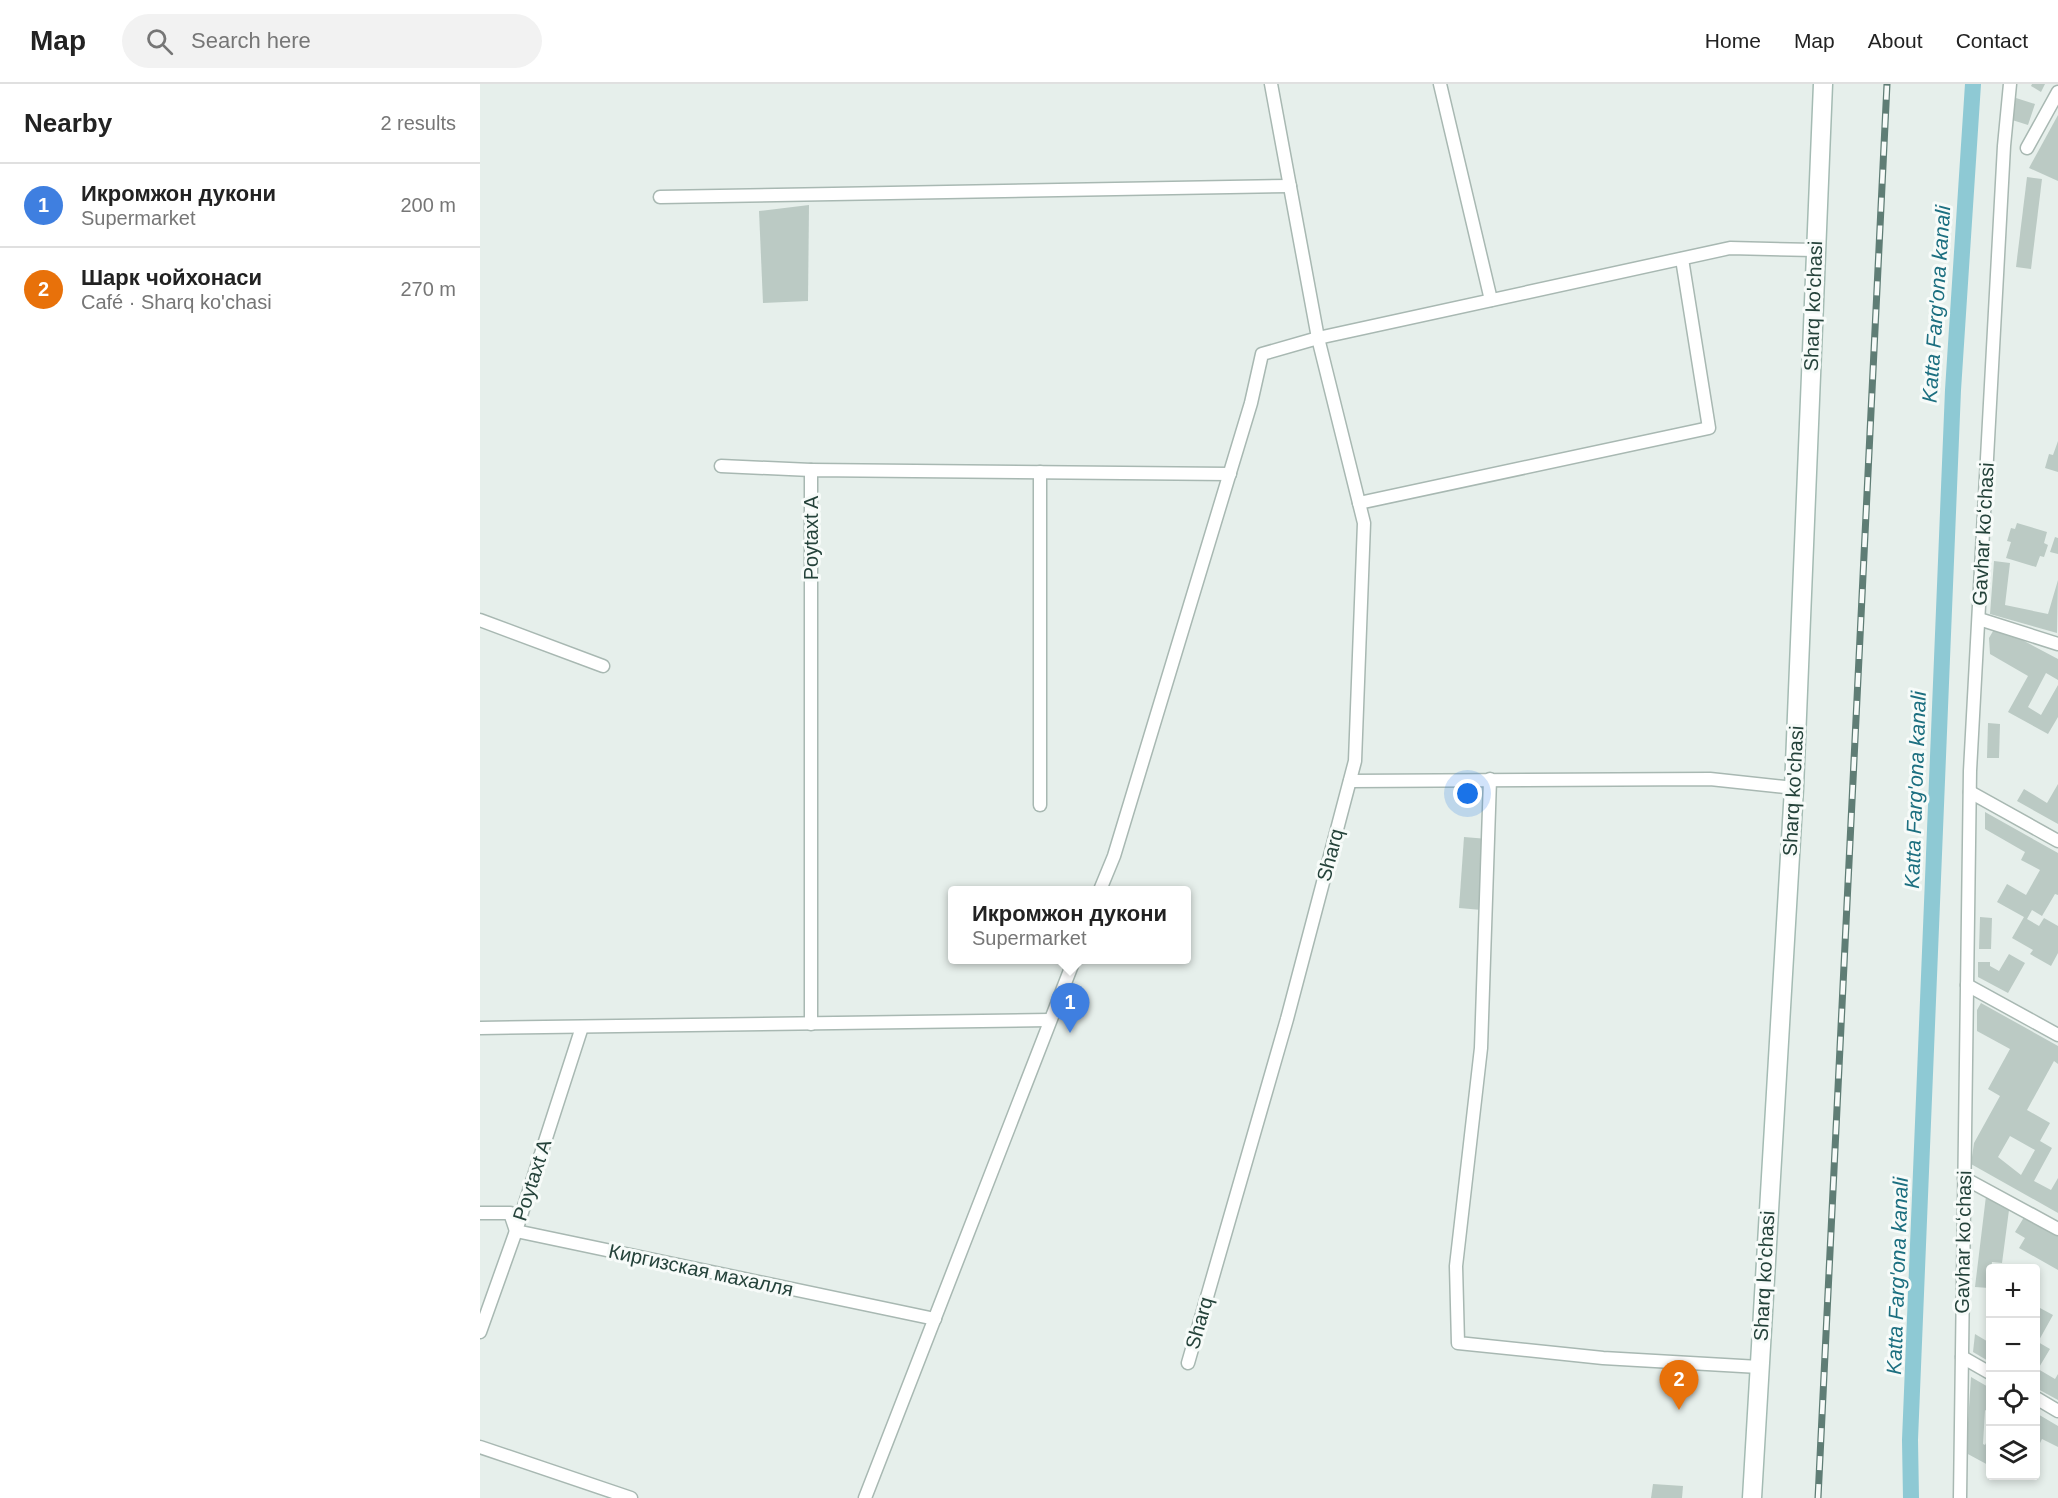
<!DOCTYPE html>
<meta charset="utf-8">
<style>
body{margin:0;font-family:Helvetica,sans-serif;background:#f2f2f2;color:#222}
.controls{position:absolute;right:18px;bottom:18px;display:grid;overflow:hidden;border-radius:6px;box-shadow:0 3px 9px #0003}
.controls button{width:54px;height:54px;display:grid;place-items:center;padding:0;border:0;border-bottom:2px solid #e0e0e0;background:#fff;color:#222;font:30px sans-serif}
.you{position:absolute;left:988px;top:710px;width:21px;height:21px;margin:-15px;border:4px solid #fff;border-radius:50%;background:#1a73e8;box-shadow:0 0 0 9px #1a73e833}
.badge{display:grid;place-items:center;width:39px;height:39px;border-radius:50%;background:#804e3d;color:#fff;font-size:20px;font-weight:700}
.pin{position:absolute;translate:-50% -50px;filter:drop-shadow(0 2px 3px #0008)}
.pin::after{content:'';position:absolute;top:32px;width:21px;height:18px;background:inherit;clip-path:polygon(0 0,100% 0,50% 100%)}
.popup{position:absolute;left:468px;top:802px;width:243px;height:78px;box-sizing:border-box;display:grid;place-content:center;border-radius:6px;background:#fff;filter:drop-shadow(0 2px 4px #0005);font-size:20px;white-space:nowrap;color:#767676}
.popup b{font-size:22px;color:#222}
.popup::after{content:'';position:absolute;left:50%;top:100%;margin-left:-12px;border:12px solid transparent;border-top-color:#fff}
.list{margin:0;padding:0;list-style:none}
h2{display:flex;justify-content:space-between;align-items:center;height:78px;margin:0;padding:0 24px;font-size:26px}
h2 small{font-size:20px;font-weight:400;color:#767676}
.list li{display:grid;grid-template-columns:39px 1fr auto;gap:18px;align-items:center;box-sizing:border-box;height:84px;padding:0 24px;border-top:2px solid #e0e0e0}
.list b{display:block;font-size:22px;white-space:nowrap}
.list p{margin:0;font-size:20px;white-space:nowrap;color:#767676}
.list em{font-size:20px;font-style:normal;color:#767676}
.icon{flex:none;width:33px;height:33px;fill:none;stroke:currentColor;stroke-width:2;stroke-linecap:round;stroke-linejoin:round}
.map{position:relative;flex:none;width:1578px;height:1414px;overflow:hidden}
header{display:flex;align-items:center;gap:36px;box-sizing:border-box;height:84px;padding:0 30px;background:#fff;border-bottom:2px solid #e0e0e0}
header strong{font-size:28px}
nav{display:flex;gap:33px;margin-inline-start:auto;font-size:21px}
.search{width:420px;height:54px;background:#f2f2f2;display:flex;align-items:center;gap:15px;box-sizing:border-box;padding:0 21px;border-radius:33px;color:#767676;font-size:22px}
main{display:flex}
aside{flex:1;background:#fff}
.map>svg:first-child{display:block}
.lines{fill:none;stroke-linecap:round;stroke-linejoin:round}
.canal{stroke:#8ec9d4;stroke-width:16}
.building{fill:#bbcac4;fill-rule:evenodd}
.street-casing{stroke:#a8b8b2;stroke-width:15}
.secondary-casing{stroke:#a4bbb3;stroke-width:21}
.street{stroke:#fff;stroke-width:12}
.secondary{stroke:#fff;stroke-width:18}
.rail-casing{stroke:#5f7d75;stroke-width:7}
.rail{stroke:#f7fbf9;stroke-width:4.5;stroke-dasharray:14;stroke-linecap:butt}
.labels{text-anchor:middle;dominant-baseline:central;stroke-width:6;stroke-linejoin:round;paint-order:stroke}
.street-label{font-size:20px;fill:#24423a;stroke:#f7fbf9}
.water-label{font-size:21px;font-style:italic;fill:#1c6f80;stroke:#f7fbf9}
</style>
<header>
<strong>Map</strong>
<div class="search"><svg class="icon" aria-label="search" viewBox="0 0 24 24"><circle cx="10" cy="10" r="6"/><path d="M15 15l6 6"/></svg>Search here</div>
<nav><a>Home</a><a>Map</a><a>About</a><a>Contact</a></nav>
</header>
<main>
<aside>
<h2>Nearby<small>2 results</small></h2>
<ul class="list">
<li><span class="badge" style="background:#3f7fe0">1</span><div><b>Икромжон дукони</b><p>Supermarket</p></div><em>200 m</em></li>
<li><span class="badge" style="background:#e8710a">2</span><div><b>Шарк чойхонаси</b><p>Café · Sharq ko'chasi</p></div><em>270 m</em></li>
</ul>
</aside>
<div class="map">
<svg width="1578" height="1414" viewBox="0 0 1578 1414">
<rect width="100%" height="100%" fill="#e6efeb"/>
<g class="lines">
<polyline class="canal" points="1431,1414 1430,1356 1473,306 1493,0"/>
</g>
<g class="building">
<polygon points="1552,0 1565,0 1561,8 1551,2"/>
<polygon points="1536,14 1555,20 1548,41 1529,35"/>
<polygon points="1578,31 1578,97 1549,84"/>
<polygon points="1547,93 1562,95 1551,185 1536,183"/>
<polygon points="329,121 328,217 283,219 279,127"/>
<polygon points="1578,357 1578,388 1565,384 1569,370 1573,371"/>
<polygon points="1537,439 1567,448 1564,459 1568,461 1564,473 1560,472 1556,483 1526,474 1531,458 1527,457 1531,444 1535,445"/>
<polygon points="1575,453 1578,454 1578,470 1570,468"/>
<polygon points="1514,477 1530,479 1525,521 1568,530 1578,496 1577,549 1510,530"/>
<polygon points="1516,542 1578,575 1578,596 1566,589 1548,623 1561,631 1578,601 1578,633 1568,650 1528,628 1548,592 1510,570 1509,554"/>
<polygon points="1508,639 1520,640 1519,674 1507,674"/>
<polygon points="1578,700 1578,740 1537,717 1544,705 1567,719"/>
<polygon points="1505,728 1578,769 1578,811 1575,810 1562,832 1552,826 1547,835 1559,842 1564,834 1578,842 1578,869 1571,882 1550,870 1553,866 1532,854 1544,833 1517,818 1527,800 1546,811 1560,786 1541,776 1545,768 1505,745"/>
<polygon points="984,753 1008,755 1002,826 979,824"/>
<polygon points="1500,833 1512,834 1511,865 1499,865"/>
<polygon points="1529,870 1545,879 1528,909 1498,893 1498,878 1510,878 1510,882 1519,887"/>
<path d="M1501 919 1578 962V980L1574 977 1547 1026 1570 1039 1560 1057 1572 1064 1554 1097 1571 1106 1578 1094V1129L1491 1080 1494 1059 1520 1012 1508 1005 1530 965 1497 947V926ZM1530 1052 1555 1066 1541 1091 1518 1073Z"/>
<polygon points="1506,1112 1529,1126 1522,1179 1512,1178 1509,1204 1495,1203"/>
<polygon points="1546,1130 1578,1148 1578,1186 1539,1164 1545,1154 1535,1148"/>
<polygon points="1560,1224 1573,1231 1558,1258 1570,1265 1558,1285 1575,1295 1578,1290 1578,1316 1556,1304 1556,1231"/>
<polygon points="1495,1250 1510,1259 1510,1278 1493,1268"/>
<polygon points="1491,1293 1510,1304 1510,1329 1505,1326 1503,1360 1505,1361 1510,1351 1510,1382 1486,1369"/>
<polygon points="1556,1329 1578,1342 1578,1363 1562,1355 1556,1367"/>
<polygon points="1173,1400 1203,1402 1202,1414 1171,1414"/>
</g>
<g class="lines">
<g class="street-casing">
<g id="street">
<polyline points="960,0 1011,216"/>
<polyline points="1547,64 1578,8"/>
<polyline points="180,113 810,102"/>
<polyline points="241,382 331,386"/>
<polyline points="879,419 1229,344 1202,175"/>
<polyline points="1499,535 1578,560"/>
<polyline points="0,536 123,582"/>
<polyline points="1010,695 1001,964 976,1182 978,1259 1123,1274 1279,1283"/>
<polyline points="870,697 1230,695 1314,704"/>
<polyline points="1490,708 1578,757"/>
<polyline points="560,721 560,388"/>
<polyline points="620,806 634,772 771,319 782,270 838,254 791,0"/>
<polyline points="1487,901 1578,951"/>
<polyline points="331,940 331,386 750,390"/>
<polyline points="0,944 570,936"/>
<polyline points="1484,1094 1578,1145"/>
<polyline points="0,1129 30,1129 36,1147 455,1235"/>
<polyline points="0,1248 36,1147 102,943"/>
<polyline points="1482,1273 1510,1289"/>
<polyline points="708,1279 807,935 875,677 884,439 838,254 1250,164 1335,166"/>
<polyline points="1556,1314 1578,1327"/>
<polyline points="0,1363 151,1414"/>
<polyline points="385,1414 594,876"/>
<polyline points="1480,1414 1490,687 1524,62 1530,0"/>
</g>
</g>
<g class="secondary-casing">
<polyline id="secondary" points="1272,1414 1314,704 1343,0"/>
</g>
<use href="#street" class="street"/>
<use href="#secondary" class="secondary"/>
<g class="rail-casing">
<polyline id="rail" points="1338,1414 1407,0"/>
</g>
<use href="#rail" class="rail"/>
</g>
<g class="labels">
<g class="street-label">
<text transform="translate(1333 222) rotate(-88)">Sharq ko'chasi</text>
<text transform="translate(1503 450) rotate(-87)">Gavhar koʻchasi</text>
<text transform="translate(331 454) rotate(-90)">Poytaxt A</text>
<text transform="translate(1313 707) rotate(-87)">Sharq ko'chasi</text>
<text transform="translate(850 771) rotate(-75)">Sharq</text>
<text transform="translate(52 1096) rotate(-72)">Poytaxt A</text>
<text transform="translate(1483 1158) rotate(-89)">Gavhar koʻchasi</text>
<text transform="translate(221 1186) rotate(12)">Киргизская махалля</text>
<text transform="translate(1284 1192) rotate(-87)">Sharq ko'chasi</text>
<text transform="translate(719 1239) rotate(-74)">Sharq</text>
</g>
<g class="water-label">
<text transform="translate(1456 220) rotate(-86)">Katta Farg'ona kanali</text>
<text transform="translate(1435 706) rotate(-88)">Katta Farg'ona kanali</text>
<text transform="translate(1417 1192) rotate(-88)">Katta Farg'ona kanali</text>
</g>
</g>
</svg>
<div class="controls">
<button>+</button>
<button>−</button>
<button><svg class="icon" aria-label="locate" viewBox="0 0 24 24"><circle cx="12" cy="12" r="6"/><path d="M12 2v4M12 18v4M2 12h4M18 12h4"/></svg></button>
<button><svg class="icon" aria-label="layers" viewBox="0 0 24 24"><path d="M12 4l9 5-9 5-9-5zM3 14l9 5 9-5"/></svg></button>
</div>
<div class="you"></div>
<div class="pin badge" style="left:590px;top:949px;background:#3f7fe0">1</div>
<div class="popup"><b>Икромжон дукони</b>Supermarket</div>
<div class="pin badge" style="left:1199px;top:1326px;background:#e8710a">2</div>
</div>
</main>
